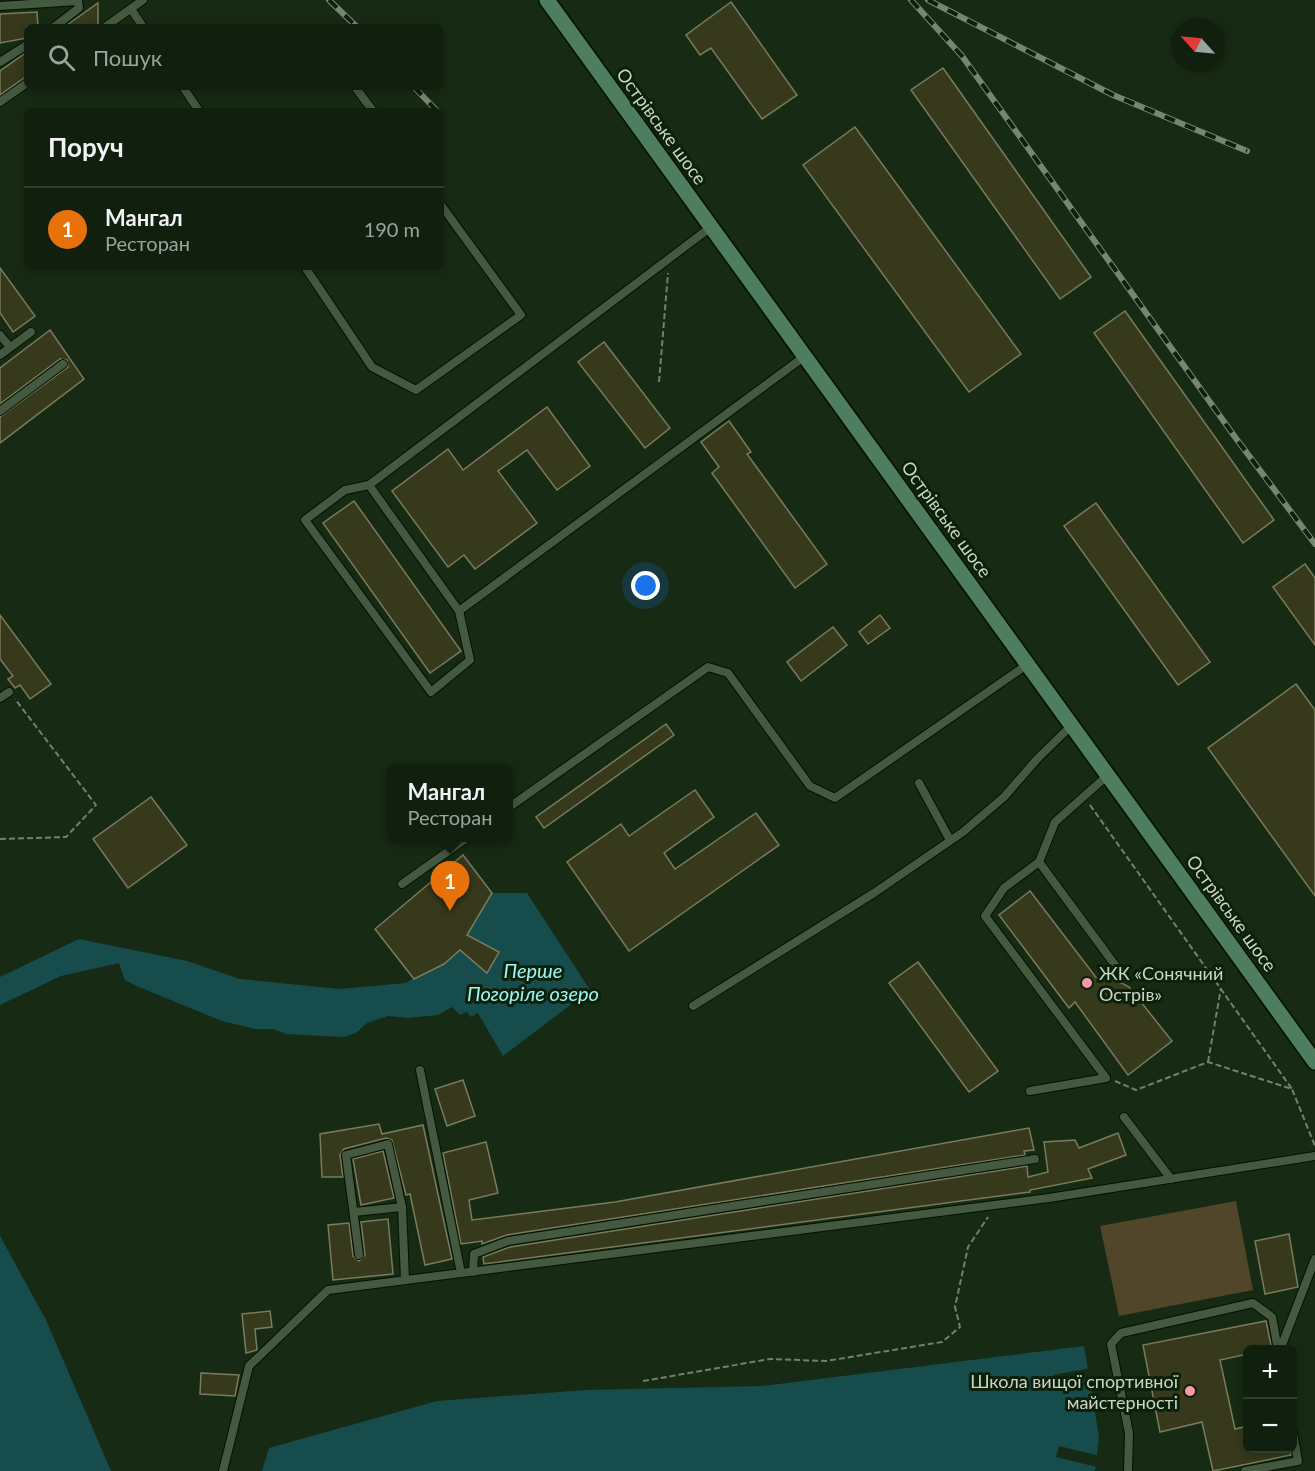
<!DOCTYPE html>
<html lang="uk">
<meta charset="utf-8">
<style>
body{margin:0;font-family:Lato,sans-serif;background:#1e2d1c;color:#f1f3f6}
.controls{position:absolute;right:18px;bottom:18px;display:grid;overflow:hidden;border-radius:9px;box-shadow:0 3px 9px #0003}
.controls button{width:54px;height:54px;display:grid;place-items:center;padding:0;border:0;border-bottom:2px solid #303e2e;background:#11200e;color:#f1f3f6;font:30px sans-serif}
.compass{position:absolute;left:1171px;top:18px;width:54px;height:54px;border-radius:50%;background:#11200e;box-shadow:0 3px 9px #0003;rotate:297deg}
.you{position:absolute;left:646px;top:586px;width:21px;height:21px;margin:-15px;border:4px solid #fff;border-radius:50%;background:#1a73e8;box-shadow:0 0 0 9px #1a73e833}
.badge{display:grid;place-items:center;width:39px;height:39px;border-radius:50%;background:#f39aac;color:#fff;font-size:20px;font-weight:700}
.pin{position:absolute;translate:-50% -50px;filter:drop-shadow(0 2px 3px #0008)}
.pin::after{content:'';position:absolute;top:32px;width:21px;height:18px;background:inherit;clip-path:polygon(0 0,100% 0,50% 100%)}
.popup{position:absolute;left:387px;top:764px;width:126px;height:78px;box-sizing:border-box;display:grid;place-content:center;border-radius:9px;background:#11200e;filter:drop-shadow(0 2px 4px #0005);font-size:20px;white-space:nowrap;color:#9ca39e}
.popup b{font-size:22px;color:#f1f3f6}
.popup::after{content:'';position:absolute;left:50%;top:100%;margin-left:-12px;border:12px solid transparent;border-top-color:#11200e}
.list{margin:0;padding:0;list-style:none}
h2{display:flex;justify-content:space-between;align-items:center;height:78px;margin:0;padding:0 24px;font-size:26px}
h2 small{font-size:20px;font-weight:400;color:#9ca39e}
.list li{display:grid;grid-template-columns:39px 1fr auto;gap:18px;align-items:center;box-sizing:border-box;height:84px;padding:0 24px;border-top:2px solid #303e2e}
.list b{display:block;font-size:22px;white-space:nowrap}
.list p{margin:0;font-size:20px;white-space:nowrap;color:#9ca39e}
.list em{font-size:20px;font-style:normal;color:#9ca39e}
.icon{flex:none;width:33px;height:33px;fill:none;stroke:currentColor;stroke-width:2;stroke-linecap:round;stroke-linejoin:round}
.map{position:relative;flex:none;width:1315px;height:1471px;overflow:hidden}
.search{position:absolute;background:#11200e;box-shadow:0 3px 9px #0003;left:24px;top:24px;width:420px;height:66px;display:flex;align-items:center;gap:15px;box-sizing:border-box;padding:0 21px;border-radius:9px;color:#9ca39e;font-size:22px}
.panel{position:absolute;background:#11200e;box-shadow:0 3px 9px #0003;left:24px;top:108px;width:420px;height:162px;border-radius:9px}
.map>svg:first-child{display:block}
.green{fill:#51452a}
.water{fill:#164d4c}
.pier{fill:#172a13}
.building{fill:#36391b;stroke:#787c5c;stroke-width:1.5}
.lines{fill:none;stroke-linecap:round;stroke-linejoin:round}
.lane-casing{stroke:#021201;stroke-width:10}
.secondary-casing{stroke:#021201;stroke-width:18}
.path{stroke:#72816e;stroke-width:2;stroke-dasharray:6 3;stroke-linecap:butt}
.lane{stroke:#445940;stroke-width:8}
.secondary{stroke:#4e7d60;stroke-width:15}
.rail-casing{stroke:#778673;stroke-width:6}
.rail{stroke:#0d200a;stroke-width:4;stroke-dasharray:11;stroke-linecap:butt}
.poi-dot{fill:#f39aac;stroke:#0d200a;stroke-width:2}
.labels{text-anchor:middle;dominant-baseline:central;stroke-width:6;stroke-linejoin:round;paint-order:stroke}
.street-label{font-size:18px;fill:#cad6c7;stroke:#0d200a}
.poi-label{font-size:18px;fill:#cad6c7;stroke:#0d200a;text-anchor:start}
.water-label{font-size:20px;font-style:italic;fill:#9cf6f4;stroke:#0d200a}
</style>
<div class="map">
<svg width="1315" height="1471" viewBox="0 0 1315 1471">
<rect width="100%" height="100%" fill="#172a13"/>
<polygon class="green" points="1236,1201 1253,1290 1119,1316 1100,1226"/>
<g class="water">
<polygon points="492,893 527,893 590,990 503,1056 478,1013 471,1017 467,1012 460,1015 452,1007 438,1015 408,1018 388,1016 367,1023 356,1033 344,1037 286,1034 273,1029 255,1029 222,1021 139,987 125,980 119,963 61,976 0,1005 0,977 79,939 187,961 240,979 340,989 405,983 444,964 460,950 487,973 499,952 467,935"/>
<polygon points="0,1236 46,1320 111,1471 0,1471"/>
<polygon points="1084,1346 1099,1437 1095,1471 262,1471 269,1448 437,1401 586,1390 763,1386"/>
</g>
<g class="pier">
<polygon points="1091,1368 1093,1378 1054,1386 1053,1375"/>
<polygon points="1059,1446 1100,1456 1097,1467 1056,1457"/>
</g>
<g class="building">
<polygon points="731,2 797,95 762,119 711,48 700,55 686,35"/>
<polygon points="98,3 98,27 64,27 67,25"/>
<polygon points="37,12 38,27 27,27 27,38 0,43 0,14"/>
<polygon points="27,52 27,76 0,95 0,71"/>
<polygon points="943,68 1091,277 1060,299 911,90"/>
<polygon points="855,127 1021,354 969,392 803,165"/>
<polygon points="0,268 35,316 13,332 0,313"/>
<polygon points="1125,311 1274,520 1243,543 1094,333"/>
<polygon points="50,330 84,379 0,443 0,417 68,367 67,360 60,359 0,404 0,368"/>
<polygon points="604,342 670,428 645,448 578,362"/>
<polygon points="547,407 590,466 557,490 527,450 498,471 537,523 475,569 464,555 448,567 392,491 448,449 463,470"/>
<polygon points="729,421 751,452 747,454 827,564 795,588 712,473 719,467 701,442"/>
<polygon points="354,501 461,651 430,673 323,523"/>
<polygon points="1096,503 1210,662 1178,685 1064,526"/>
<polygon points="1305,564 1315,578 1315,645 1273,587"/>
<polygon points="0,615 51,684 30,699 20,685 15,688 8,679 13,676 0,659"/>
<polygon points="880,615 890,628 868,644 859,632"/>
<polygon points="833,627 847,645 801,681 787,662"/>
<polygon points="1296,684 1315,710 1315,896 1208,748"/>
<polygon points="666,724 674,735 544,828 536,817"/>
<polygon points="695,790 714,817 664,853 675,869 756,813 779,845 629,951 567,862 621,824 629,836"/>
<polygon points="151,797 187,845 128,888 93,839"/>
<polygon points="463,855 492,893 467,935 499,952 487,973 460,950 444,964 414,979 375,929"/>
<polygon points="1030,891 1098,980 1105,974 1129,987 1172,1041 1128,1075 1075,1002 1069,1008 999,915"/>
<polygon points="918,962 998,1071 969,1092 889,983"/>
<polygon points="463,1080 475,1116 447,1126 435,1089"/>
<polygon points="379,1124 382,1134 423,1125 452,1259 425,1265 410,1194 406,1195 392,1140 386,1138 344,1149 340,1155 343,1177 322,1177 320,1134"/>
<polygon points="1029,1128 1034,1150 1024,1151 1025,1155 507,1235 482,1244 482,1241 461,1244 443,1153 486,1142 498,1193 469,1200 472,1220 615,1202"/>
<polygon points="1118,1133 1126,1155 1088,1169 1092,1178 1030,1190 1030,1192 484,1264 483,1257 510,1247 1027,1166 1028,1177 1048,1172 1044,1142 1075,1140 1079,1148"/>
<polygon points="383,1151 394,1198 361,1205 353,1159"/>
<polygon points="388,1219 393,1274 333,1280 328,1225 349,1223 353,1256 359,1261 365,1255 361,1222"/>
<polygon points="1289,1234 1298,1287 1265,1294 1255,1241"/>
<polygon points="270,1311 272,1327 255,1329 257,1350 246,1353 242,1314"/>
<polygon points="1266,1321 1272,1350 1248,1350 1248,1354 1220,1360 1235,1429 1248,1426 1248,1449 1290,1449 1291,1455 1213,1471 1202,1422 1160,1432 1143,1345"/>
<polygon points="201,1373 239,1375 235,1396 200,1394"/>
</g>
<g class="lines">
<g class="lane-casing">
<g id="lane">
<polyline points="0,6 78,1 79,8 54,27"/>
<polyline points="131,9 143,27"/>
<polyline points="105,27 143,0"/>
<polyline points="0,62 27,45"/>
<polyline points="183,87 199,111"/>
<polyline points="355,87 373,111"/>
<polyline points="0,102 27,83"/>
<polyline points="711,227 369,485 459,611 805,356"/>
<polyline points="305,267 372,367 416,390 521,315 441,205"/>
<polyline points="0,335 10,347"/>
<polyline points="0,355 31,332"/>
<polyline points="0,411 63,364"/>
<polyline points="369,485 345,490 305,520 431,692 470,660 459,611"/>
<polyline points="0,698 9,692"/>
<polyline points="919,783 950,840"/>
<polyline points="508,808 708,667 728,673 810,786 835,798 1028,664"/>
<polyline points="1039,862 1118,969"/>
<polyline points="402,884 467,838"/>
<polyline points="693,1006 874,893 963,832 1004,797 1038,758 1072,725"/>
<polyline points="420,1070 461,1273"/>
<polyline points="1030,1091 1106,1078 985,916 1004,888 1039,862 1055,822 1108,775"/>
<polyline points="1124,1117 1171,1179"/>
<polyline points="354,1212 402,1207 405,1280"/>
<polyline points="359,1255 346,1155 388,1144 402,1207"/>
<polyline points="473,1272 474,1254 508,1241 1035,1159"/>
<polyline points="1280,1350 1315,1259"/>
<polyline points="223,1471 249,1366 328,1290 1049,1198 1315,1156"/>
<polyline points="1128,1471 1129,1433 1111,1344 1121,1333 1253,1303 1272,1317 1278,1350"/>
<polyline points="1245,1471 1298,1461 1292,1428"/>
</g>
</g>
<g class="secondary-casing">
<polyline id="secondary" points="547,0 1315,1062"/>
</g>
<g class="path">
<polyline points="659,382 668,273"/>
<polyline points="1090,805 1292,1089"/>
<polyline points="0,839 66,837 96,805 15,699"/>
<polyline points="1208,1062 1221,988"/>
<polyline points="1115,1081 1136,1090 1208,1062 1292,1089 1315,1146"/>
<polyline points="643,1381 770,1359 826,1361 942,1342 960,1327 955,1307 968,1247 988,1217"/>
</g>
<use href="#lane" class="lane"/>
<use href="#secondary" class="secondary"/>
<g class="rail-casing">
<g id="rail">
<polyline points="329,0 357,27"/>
<polyline points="911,0 962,56 1235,437 1315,544"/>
<polyline points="928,0 1113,95 1247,151"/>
<polyline points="414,87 437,111"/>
</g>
</g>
<use href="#rail" class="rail"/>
</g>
<g class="poi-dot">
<circle cx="1087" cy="983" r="6"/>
<circle cx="1190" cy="1391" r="6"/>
</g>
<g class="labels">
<g class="street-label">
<text transform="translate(662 126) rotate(54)">Острівське шосе</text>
<text transform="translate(947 519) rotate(54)">Острівське шосе</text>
<text transform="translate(1232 913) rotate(54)">Острівське шосе</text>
</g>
<g class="poi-label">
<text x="1099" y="973">ЖК «Сонячний<tspan x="1099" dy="21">Острів»</tspan></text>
<text x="1178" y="1381" text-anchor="end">Школа вищої спортивної<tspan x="1178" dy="21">майстерності</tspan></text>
</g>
<g class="water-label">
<text x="533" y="970">Перше<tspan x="533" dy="23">Погоріле озеро</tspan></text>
</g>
</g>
</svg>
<div class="controls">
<button>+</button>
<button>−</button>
</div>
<svg class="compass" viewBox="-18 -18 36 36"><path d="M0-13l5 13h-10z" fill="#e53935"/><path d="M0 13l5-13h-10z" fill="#9ca39e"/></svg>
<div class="you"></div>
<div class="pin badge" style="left:450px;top:911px;background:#e8710a">1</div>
<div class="popup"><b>Мангал</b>Ресторан</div>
<div class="search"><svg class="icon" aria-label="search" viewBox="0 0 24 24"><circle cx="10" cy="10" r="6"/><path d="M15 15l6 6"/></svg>Пошук</div>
<section class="panel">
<h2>Поруч<small></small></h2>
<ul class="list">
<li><span class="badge" style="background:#e8710a">1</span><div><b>Мангал</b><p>Ресторан</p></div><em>190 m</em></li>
</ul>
</section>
</div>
